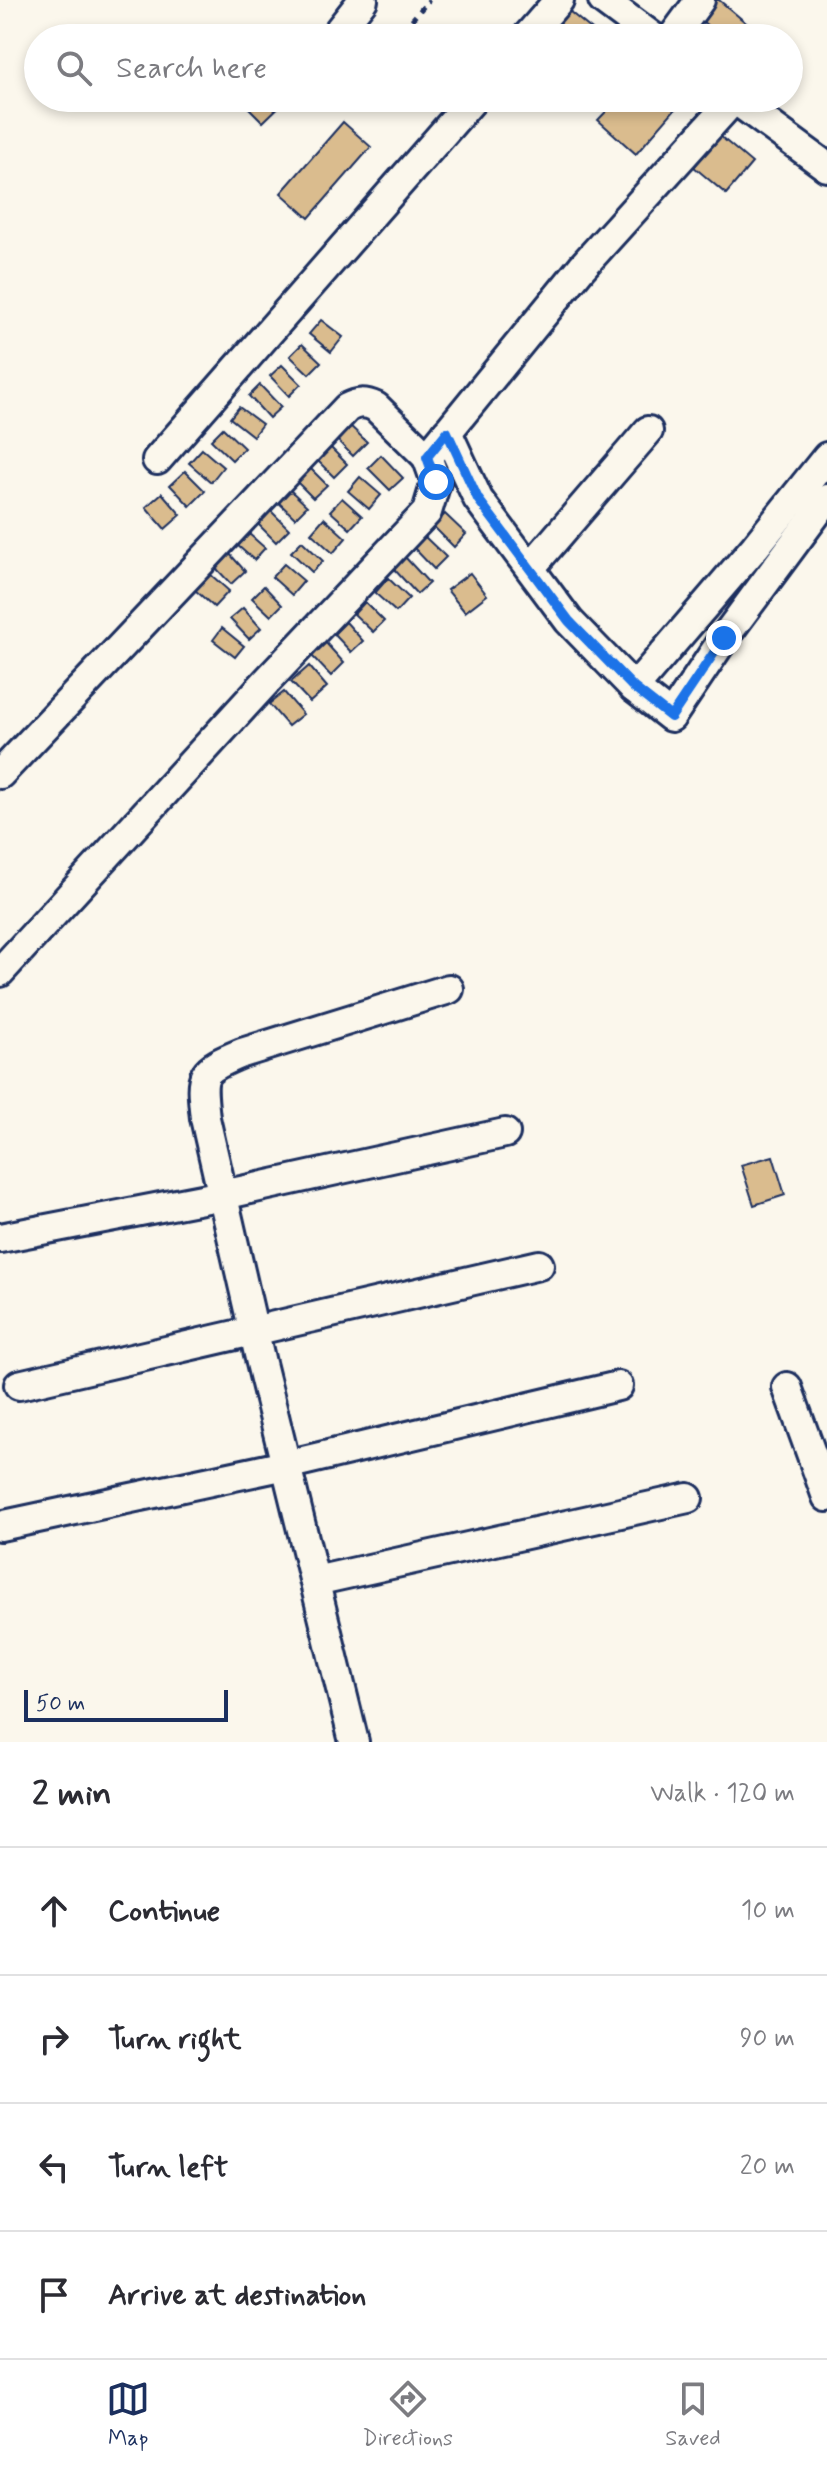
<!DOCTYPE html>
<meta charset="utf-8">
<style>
body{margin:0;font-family:Mynerve,sans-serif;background:#f2f2f3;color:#2b2b33}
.scale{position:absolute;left:24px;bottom:20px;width:204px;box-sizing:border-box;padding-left:8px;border:4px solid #1b2f5e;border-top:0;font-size:22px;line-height:28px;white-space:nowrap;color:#1b2f5e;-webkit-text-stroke:6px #fbf7ec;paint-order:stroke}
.stop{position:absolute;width:24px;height:24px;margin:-18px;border:6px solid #1a73e8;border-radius:50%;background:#fff}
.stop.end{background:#1a73e8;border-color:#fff;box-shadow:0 2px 8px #0008}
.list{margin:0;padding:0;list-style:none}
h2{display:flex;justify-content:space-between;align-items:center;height:104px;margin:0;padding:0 32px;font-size:34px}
h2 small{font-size:26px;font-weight:400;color:#7c7c81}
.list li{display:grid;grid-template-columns:52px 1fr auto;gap:24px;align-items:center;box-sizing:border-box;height:128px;padding:0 32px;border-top:2px solid #e1e1e2}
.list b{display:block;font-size:30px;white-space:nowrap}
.list em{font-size:26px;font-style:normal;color:#7c7c81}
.icon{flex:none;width:44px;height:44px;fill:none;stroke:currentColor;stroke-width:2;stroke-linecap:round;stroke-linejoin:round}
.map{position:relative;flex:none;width:827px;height:1742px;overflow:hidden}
.search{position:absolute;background:#fff;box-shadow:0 4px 12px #0003;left:24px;right:24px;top:24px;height:88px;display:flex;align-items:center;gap:20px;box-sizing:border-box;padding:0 28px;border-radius:44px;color:#7c7c81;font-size:30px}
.sheet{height:616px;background:#fff}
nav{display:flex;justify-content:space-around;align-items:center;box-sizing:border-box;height:112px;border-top:2px solid #e1e1e2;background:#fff;font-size:22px;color:#7c7c81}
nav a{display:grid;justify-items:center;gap:4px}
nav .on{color:#1b2f5e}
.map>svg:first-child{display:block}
.building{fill:#dabc8e;stroke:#1b2f5e;stroke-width:2}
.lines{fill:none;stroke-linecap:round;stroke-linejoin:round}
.minor-casing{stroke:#1b2f5e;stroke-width:34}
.path{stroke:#1b2f5e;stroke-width:5;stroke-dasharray:6 6;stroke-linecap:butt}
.minor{stroke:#fbf7ec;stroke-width:28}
.route{stroke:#1a73e8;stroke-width:10}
</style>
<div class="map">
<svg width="827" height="1742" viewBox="0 0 827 1742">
<rect width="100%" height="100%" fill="#fbf7ec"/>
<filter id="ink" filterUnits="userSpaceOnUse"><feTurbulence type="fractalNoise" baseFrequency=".0125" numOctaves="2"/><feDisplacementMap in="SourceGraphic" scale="16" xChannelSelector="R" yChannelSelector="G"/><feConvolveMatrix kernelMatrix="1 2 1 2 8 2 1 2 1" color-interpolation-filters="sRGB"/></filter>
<g filter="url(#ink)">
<g class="building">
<polygon points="708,0 719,0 764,38 722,38 695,15"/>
<polygon points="564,7 602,38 539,38"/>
<polygon points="239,98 288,98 263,122"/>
<polygon points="583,98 608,98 598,110"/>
<polygon points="619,98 678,98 682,101 636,154 598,120"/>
<polygon points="343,122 371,147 309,218 281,193"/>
<polygon points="720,136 752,163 726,194 694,167"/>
<polygon points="321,320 343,337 331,352 309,334"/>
<polygon points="302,344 321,362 309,374 290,356"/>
<polygon points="282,365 301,384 289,396 270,376"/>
<polygon points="260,385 281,407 269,418 249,396"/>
<polygon points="239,407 262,424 253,436 230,418"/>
<polygon points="345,421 367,442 353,456 332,435"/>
<polygon points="223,428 244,448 232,460 211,440"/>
<polygon points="328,445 347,464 334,477 315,458"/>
<polygon points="202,449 223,467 211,482 189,463"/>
<polygon points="381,455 403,478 390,490 368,468"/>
<polygon points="310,468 327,485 313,498 296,481"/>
<polygon points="185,471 205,491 190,506 170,485"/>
<polygon points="360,477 381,495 369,509 348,491"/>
<polygon points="289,489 307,506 295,518 277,501"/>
<polygon points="162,493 181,515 165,529 146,507"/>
<polygon points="342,498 362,516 350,529 330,511"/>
<polygon points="269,509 289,529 276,542 256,522"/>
<polygon points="445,514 466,534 454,547 433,526"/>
<polygon points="324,518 346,538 333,553 311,533"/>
<polygon points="248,533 265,548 254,560 237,545"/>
<polygon points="424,536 446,557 434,569 413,547"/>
<polygon points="302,541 323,561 312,572 291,552"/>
<polygon points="229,553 245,571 231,584 215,567"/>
<polygon points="405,557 429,583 417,594 393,568"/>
<polygon points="284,564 304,581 292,595 272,577"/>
<polygon points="470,573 487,595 465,612 447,590"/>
<polygon points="210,574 229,591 214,607 195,590"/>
<polygon points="388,578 409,598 396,612 375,593"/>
<polygon points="264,586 282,605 271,616 252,598"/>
<polygon points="365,602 384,621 373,632 354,614"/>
<polygon points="243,608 261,628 249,639 230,619"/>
<polygon points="346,622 363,641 351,652 334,634"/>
<polygon points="222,628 244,646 235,657 213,640"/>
<polygon points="326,643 344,663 331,676 312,656"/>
<polygon points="309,666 327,687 310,702 291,682"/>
<polygon points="284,692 303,714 288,726 269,704"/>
<polygon points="773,1156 785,1195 754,1205 741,1165"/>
</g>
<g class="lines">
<g class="minor-casing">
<g id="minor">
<polyline points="603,0 654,38"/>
<polyline points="333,38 363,0"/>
<polyline points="526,38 559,0"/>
<polyline points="672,38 700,0"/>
<polyline points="733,98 827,167"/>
<polyline points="447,432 478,499 569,621 634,688 671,717 724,638 827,499"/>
<polyline points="157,460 474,98"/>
<polyline points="531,567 648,431"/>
<polyline points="634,688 755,547 827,457"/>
<path d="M0 774 347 408C358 402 365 402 376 407L427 457 582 267 734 99"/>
<polyline points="0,972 266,682 427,512 436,482 427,457"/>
<polyline points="0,1238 223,1195 505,1133"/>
<polyline points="19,1385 539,1265"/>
<polyline points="787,1387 827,1497"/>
<polyline points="0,1526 286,1465 618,1386"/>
<polyline points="315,1581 688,1498"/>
<path d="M354 1742 261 1363 205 1118C200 1072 199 1071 242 1053L449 989"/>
</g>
</g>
<g class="path">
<polyline points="396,38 429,0"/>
<polyline points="341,102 345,98"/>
</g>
<use href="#minor" class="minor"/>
</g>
</g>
<g class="lines" filter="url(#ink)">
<polyline class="route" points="436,482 427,457 447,432 478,499 569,621 634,688 671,717 724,638"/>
</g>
</svg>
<div class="scale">50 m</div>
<div class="stop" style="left:436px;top:482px"></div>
<div class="stop end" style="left:724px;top:638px"></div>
<div class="search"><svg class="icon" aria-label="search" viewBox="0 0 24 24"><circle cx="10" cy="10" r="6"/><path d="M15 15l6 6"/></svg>Search here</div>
</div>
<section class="sheet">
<h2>2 min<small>Walk · 120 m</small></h2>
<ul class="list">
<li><svg class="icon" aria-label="ahead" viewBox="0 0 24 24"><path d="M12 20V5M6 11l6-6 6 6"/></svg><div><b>Continue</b></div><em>10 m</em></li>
<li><svg class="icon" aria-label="right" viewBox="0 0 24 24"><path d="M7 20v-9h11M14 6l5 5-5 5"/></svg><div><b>Turn right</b></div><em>90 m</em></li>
<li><svg class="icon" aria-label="left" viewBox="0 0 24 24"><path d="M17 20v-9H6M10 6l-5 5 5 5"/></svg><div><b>Turn left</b></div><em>20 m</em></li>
<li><svg class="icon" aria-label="arrive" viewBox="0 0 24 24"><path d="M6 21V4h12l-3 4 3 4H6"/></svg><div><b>Arrive at destination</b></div></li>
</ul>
</section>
<nav>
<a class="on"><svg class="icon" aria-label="map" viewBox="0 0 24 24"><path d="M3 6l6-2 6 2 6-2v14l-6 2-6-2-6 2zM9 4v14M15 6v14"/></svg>Map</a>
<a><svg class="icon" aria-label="directions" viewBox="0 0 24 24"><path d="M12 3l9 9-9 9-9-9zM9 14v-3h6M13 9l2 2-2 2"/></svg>Directions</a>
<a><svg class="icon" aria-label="saved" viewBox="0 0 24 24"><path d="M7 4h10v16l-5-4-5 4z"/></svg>Saved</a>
</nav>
